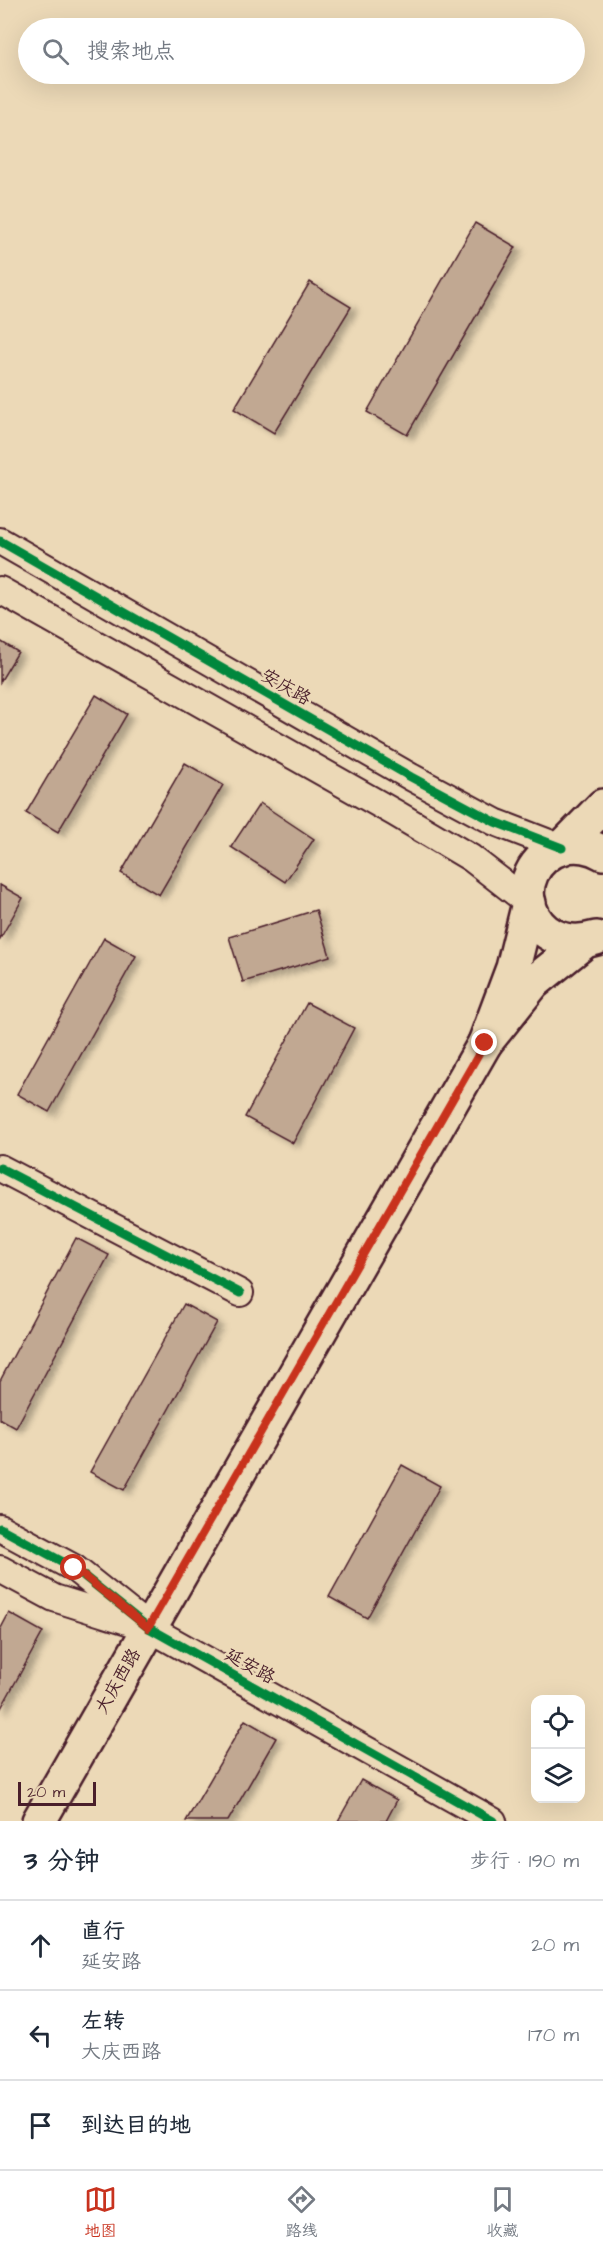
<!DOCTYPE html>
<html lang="zh">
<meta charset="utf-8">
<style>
body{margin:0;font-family:"Architects Daughter","LXGW WenKai TC",sans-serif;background:#f6f6f7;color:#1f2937}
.controls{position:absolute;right:18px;bottom:18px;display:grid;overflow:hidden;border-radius:12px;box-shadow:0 6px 24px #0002}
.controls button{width:54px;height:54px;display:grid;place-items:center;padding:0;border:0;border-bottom:2px solid #e0e1e3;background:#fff;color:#1f2937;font:30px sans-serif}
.scale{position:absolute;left:18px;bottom:15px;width:78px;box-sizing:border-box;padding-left:6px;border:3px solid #4a1f2b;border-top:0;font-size:16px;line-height:21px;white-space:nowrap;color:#4a1f2b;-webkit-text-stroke:4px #ecd9b7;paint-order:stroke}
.stop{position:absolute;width:18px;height:18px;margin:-14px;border:4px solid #c8321e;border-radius:50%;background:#fff}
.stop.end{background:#c8321e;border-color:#fff;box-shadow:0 2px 6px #0008}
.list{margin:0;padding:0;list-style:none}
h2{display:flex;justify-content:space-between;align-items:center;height:78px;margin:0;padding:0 24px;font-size:26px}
h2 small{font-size:20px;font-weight:400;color:#747a83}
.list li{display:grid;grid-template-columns:39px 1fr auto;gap:18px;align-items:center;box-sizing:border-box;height:90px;padding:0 24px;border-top:2px solid #e0e1e3}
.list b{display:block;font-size:22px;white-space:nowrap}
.list p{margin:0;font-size:20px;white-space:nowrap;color:#747a83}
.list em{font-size:20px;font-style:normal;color:#747a83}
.icon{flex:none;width:33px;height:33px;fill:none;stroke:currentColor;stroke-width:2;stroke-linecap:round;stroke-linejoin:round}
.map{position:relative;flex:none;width:603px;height:1821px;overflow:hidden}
.search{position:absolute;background:#fff;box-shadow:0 6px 24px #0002;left:18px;right:18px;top:18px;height:66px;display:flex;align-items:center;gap:15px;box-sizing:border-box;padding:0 21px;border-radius:33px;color:#747a83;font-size:22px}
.sheet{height:348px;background:#fff}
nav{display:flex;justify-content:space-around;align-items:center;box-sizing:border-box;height:84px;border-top:2px solid #e0e1e3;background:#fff;font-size:16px;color:#747a83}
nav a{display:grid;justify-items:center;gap:3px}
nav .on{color:#c8321e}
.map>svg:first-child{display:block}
.building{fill:#c1a892;stroke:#4a1f2b;stroke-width:1.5;filter:url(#shadow)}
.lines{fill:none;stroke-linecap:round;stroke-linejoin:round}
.minor-casing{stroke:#4a1f2b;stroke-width:30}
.major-casing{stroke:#4a1f2b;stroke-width:38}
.minor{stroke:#ecd9b7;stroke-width:26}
.major{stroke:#ecd9b7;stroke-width:33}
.cycleway-casing{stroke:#ecd9b7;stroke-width:13}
.cycleway{stroke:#00873e;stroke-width:9}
.route{stroke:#c8321e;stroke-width:8}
.labels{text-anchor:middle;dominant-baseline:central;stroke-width:5;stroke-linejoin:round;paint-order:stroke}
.street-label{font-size:18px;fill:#4a1f2b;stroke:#ecd9b7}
</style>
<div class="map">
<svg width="603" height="1821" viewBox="0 0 603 1821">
<defs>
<filter id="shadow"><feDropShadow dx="6" dy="4" stdDeviation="3" flood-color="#0004"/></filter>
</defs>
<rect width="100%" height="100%" fill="#ecd9b7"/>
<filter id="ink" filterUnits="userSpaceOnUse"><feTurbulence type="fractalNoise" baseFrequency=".0167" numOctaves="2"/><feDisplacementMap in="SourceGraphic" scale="12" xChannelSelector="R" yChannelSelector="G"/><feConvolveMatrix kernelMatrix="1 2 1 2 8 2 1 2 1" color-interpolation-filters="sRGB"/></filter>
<g filter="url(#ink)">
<g class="building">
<polygon points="475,223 516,247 407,435 367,412"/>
<polygon points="310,282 351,307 274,433 234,409"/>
<polygon points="0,641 18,652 0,682"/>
<polygon points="96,695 127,714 58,832 26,813"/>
<polygon points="185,763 223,785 159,895 121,873"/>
<polygon points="260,803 314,839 285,882 231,847"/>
<polygon points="0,885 23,898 0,939"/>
<polygon points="316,910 330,956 243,982 229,937"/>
<polygon points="104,938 136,956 49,1112 17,1094"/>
<polygon points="307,1003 354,1028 293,1143 245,1117"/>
<polygon points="76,1238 109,1255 16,1428 0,1419 0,1381"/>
<polygon points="184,1304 217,1322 124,1490 90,1472"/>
<polygon points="402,1465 440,1486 367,1618 329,1597"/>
<polygon points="9,1613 43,1632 0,1710 0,1630"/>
<polygon points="245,1720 276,1738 228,1821 186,1821"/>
<polygon points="361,1780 397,1800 386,1821 338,1821"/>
</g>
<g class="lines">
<g class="minor-casing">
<g id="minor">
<polyline points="0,541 411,777 495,822 562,848"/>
<polyline points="0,590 395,813 471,858 529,903"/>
<polyline points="0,1168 240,1293"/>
<polyline points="0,1528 74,1568 149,1628 493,1821"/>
<polyline points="0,1569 54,1598 134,1623"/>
</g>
</g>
<g class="major-casing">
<g id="major">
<polyline points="562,848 603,806"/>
<polyline points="529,903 513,968 485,1043 533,983 585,941"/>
<path d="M596 938C528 959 499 869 563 847 576 843 592 846 603 853"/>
<polyline points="39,1821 485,1043"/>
</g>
</g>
<use href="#minor" class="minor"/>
<use href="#major" class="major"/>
<g class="cycleway-casing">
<g id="cycleway">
<polyline points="0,541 411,777 495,822 562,848"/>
<polyline points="0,1168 240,1293"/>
<polyline points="0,1528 74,1568 149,1628 493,1821"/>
</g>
</g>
<use href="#cycleway" class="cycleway"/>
</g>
</g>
<g class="lines" filter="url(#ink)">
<polyline class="route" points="74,1568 148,1628 485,1043"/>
</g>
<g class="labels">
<g class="street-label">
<text transform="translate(286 687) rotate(30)">安庆路</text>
<text transform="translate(250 1666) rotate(29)">延安路</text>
<text transform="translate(118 1681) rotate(-60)">大庆西路</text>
</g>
</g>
</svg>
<div class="controls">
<button><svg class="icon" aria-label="locate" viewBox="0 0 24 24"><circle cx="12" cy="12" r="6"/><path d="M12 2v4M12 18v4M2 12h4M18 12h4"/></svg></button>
<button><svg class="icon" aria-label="layers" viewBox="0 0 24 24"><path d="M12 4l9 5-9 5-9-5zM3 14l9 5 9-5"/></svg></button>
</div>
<div class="scale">20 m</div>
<div class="stop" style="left:74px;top:1568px"></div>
<div class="stop end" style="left:485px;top:1043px"></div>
<div class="search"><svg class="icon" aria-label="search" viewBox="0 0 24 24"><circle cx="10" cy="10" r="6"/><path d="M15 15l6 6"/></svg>搜索地点</div>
</div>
<section class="sheet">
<h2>3 分钟<small>步行 · 190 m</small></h2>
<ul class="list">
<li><svg class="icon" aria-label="ahead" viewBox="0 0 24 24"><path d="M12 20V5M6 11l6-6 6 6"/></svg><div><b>直行</b><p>延安路</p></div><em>20 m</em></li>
<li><svg class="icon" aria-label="left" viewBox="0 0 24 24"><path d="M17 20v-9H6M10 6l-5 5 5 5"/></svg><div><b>左转</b><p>大庆西路</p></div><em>170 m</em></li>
<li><svg class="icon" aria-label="arrive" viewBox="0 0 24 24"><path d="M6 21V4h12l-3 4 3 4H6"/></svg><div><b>到达目的地</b></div></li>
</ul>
</section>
<nav>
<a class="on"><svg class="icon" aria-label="map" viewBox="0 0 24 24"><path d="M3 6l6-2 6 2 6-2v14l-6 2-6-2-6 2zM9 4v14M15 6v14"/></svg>地图</a>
<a><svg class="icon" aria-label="directions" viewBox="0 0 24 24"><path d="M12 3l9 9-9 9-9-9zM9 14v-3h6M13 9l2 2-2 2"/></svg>路线</a>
<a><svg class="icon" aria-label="saved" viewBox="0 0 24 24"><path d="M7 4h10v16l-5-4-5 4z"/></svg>收藏</a>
</nav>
